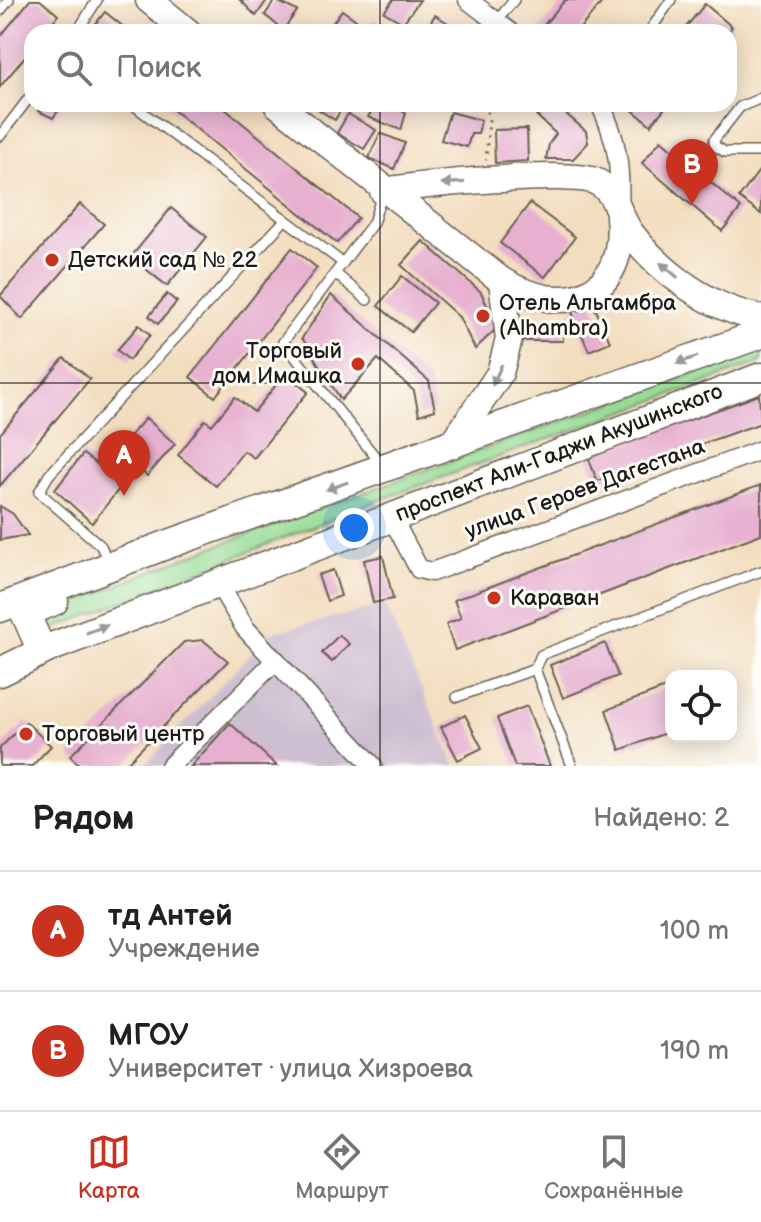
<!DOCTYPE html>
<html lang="ru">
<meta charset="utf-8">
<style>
body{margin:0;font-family:"Balsamiq Sans",sans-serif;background:#f2f2f2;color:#202124}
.controls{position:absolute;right:24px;bottom:24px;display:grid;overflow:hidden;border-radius:16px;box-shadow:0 4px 20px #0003}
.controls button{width:72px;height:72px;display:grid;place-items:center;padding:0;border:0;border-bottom:2px solid #e0e0e0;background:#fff;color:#202124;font:40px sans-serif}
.you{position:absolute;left:354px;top:528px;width:28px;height:28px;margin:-20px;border:6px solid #fff;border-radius:50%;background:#1a73e8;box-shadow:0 0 0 12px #1a73e833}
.badge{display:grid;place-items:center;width:52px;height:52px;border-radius:50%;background:#c8321e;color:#fff;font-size:26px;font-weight:700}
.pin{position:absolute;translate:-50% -66px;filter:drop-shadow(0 2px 4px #0008)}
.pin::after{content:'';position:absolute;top:42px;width:28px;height:24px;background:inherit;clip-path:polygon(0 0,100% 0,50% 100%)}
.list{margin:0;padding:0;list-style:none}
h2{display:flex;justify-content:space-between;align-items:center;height:104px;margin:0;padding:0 32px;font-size:34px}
h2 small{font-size:26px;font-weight:400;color:#757577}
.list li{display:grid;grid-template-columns:52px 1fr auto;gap:24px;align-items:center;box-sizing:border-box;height:120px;padding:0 32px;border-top:2px solid #e0e0e0}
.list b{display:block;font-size:30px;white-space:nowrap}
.list p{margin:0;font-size:26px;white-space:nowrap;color:#757577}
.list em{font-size:26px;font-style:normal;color:#757577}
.icon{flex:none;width:44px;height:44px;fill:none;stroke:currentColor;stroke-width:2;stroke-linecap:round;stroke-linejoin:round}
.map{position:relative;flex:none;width:761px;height:766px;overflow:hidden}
.search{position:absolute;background:#fff;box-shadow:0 4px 20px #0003;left:24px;right:24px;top:24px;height:88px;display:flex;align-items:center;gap:20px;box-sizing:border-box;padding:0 28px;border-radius:24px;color:#757577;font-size:30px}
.sheet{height:344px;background:#fff}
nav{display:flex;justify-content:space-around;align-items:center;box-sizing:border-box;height:112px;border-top:2px solid #e0e0e0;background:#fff;font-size:22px;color:#757577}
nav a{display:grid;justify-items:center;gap:4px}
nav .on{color:#c8321e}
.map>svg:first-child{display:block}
.industrial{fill:#cebed2}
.green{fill:#97dc95;stroke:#5a7c58;stroke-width:2}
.building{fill:#e7b0d1}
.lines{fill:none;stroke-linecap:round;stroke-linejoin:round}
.service-casing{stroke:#676055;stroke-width:12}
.minor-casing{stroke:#676055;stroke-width:21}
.secondary-casing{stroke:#676055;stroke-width:29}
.primary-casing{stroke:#676055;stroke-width:31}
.path{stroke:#676055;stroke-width:3;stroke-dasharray:2 6;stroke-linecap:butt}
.service{stroke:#fff;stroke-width:9}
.minor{stroke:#fff;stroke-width:18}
.secondary{stroke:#fff;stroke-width:26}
.primary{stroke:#fff;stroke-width:28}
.oneway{fill:#999}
.grid{fill:none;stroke:#1c1c1c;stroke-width:2;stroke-opacity:0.55}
.poi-dot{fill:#c8321e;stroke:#fdfcf7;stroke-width:3}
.labels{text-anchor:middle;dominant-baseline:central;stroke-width:6;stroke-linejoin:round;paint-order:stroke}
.poi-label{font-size:22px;fill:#1c1c1c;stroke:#fdfcf7;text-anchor:start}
.street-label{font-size:22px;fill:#1c1c1c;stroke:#fdfcf7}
</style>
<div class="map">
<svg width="761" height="766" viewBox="0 0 761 766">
<rect width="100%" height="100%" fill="#fdfcf7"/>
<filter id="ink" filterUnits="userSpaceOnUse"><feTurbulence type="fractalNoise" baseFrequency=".0125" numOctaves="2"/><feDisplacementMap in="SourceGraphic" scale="16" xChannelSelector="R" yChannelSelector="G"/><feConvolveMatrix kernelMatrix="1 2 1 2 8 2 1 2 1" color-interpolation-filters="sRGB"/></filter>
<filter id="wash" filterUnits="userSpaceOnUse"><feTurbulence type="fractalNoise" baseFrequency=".006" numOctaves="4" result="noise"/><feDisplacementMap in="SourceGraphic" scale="32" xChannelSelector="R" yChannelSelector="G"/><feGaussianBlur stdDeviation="1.8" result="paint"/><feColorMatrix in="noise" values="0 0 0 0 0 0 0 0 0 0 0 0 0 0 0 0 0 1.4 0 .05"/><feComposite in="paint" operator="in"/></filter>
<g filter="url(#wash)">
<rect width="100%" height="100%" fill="#f3ddbf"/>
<polygon class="industrial" points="385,605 455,766 144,766 270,633"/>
<polygon class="green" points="761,349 761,362 385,498 53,629 45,629 39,617 188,556"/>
<g id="blocks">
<g class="building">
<polygon points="30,0 40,0 58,15 45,32 32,32 32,48 0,87 0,37"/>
<polygon points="240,0 267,0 256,16"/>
<polygon points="275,0 297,11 283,30 265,15"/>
<polygon points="393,0 420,0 403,23 384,12"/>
<polygon points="565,0 604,0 577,32 538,32"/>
<polygon points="705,4 732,27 728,32 682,32"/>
<polygon points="342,10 359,22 355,32 337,32 330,27"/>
<polygon points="105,12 130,32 89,32"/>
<polygon points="435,15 448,23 443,32 424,32"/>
<polygon points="373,20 393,32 365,32"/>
<polygon points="43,104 63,104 53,118 38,111"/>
<polygon points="166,104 219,104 358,218 337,243"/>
<polygon points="310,104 344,104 335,120"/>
<polygon points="376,104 389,104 406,113 401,130 368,117"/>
<polygon points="547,104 554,104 586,131 588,143 573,159 546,159 549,144 556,134 536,115"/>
<polygon points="625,104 668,104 651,125"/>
<polygon points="450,112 481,120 478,134 471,134 467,147 441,140"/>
<polygon points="348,114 376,130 364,149 337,133"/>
<polygon points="527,129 528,161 495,163 494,130"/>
<polygon points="380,133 405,143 394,169 369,158"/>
<polygon points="661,140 741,208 722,231 642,163"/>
<polygon points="761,168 761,214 739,198"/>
<polygon points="530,203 575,237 545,277 500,243"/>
<polygon points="80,204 104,224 22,319 0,296"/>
<polygon points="171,208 207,237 167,286 131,257"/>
<polygon points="423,241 481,292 497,328 475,349 459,317 401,265"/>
<polygon points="292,248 317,268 215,397 190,377"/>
<polygon points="402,276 435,303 411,332 378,306"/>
<polygon points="167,294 177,302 158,324 149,316"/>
<polygon points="331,295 429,381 435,410 419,415 414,391 378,359 341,400 302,338"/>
<polygon points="592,301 610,342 589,351 571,310"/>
<polygon points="563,324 563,341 524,341 524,325"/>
<polygon points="139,325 150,335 129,360 117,350"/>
<polygon points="64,358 90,379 0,486 0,434"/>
<polygon points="285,374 308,392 254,458 244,451 216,486 178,455 205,420 212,425 235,397 254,412"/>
<polygon points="759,395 761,423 597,481 588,456"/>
<polygon points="146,418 175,444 147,476 118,449"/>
<polygon points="83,454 123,484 92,523 55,490"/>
<polygon points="761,485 761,534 455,650 446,624 461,618 454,600"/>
<polygon points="0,506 13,514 28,535 0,540"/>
<polygon points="383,556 393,599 373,603 364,560"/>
<polygon points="333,570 341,596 327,601 318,575"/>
<polygon points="339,635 349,644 332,662 322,653"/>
<polygon points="203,640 228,661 124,766 81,766 70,756 184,642"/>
<polygon points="605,643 618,676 563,698 550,665"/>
<polygon points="671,686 671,731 620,750 606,710"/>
<polygon points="527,706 550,766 515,766 497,718"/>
<polygon points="465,715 482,748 458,760 441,727"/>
<polygon points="26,722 51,746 32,766 0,766 0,748"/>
<polygon points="230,723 277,766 191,766"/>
</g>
</g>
</g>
<g filter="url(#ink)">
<use href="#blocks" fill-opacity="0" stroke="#676055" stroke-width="2"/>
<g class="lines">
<g class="service-casing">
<g id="service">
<polyline points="0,11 9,0"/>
<polyline points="496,22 514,0"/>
<polyline points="77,32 97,0"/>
<polyline points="649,32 671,0"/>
<polyline points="761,98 740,107 714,140 715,146 725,152 761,152"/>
<polyline points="132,104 343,263"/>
<polyline points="0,136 32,94"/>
<polyline points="335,273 367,300"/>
<polyline points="382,465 283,342 373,223 382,194"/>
<polyline points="109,564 101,546 39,492 49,475 284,221"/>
<polyline points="457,697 535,669"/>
<polyline points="572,766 535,669 541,655 761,571"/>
</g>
</g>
<g class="minor-casing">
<g id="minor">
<polyline points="468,0 510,32"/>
<path d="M600 104C618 140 621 169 619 209"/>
<polyline points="391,516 419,569 432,572 761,450"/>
<polyline points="218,583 245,628 373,766"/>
<polyline points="170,766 276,660"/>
</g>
</g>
<g class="secondary-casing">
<g id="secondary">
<polyline points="149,0 188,32"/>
<polyline points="277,104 502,281 509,339 500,373 452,445"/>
<path d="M383 191C419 185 571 169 597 182 616 191 618 216 630 232 661 273 710 309 761 318"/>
<path d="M502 281C566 319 627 297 619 216"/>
</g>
</g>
<g class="primary-casing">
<g id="primary">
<polyline points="0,608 166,545 761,334"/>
<polyline points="42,651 25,613 54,601"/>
<polyline points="0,672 49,648 761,377"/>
</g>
</g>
<polyline class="path" points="485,104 489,119 486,160"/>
<use href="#service" class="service"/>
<use href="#minor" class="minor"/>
<use href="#secondary" class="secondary"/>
<use href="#primary" class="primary"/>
</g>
<defs><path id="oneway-solid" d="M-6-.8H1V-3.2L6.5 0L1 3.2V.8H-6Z" transform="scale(2)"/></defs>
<g class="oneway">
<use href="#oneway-solid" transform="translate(453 183) rotate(177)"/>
<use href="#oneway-solid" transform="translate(669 270) rotate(-140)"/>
<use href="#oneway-solid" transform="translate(687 360) rotate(161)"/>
<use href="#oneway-solid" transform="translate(497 375) rotate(114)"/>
<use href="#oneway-solid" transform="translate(337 486) rotate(161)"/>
<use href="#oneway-solid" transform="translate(97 629) rotate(-21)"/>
</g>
</g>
<path class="grid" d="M380 0V32M380 104V766M0 383H761"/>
<g class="poi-dot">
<circle cx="52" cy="260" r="8"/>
<circle cx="483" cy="316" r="8"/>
<circle cx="358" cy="364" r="8"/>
<circle cx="494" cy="598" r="8"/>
<circle cx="26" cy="734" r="8"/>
</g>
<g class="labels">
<g class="poi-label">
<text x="68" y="260">Детский сад № 22</text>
<text x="499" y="303">Отель Альгамбра<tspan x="499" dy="25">(Alhambra)</tspan></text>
<text x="342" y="351" text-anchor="end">Торговый<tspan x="342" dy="25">дом Имашка</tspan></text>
<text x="510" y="598">Караван</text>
<text x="42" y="734">Торговый центр</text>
</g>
<g class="street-label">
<text transform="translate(559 453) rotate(-21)">проспект Али-Гаджи Акушинского</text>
<text transform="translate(585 489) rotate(-20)">улица Героев Дагестана</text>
</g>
</g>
</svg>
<div class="controls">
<button><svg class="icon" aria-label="locate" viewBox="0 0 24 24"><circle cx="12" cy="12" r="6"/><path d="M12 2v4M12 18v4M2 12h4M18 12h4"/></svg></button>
</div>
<div class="you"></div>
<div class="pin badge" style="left:124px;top:496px">A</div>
<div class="pin badge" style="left:692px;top:205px">B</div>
<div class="search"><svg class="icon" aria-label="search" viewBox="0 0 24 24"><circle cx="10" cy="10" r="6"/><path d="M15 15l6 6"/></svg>Поиск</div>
</div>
<section class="sheet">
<h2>Рядом<small>Найдено: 2</small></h2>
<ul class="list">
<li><span class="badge">A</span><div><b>тд Антей</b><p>Учреждение</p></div><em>100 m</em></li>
<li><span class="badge">B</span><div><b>МГОУ</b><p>Университет · улица Хизроева</p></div><em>190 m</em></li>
</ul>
</section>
<nav>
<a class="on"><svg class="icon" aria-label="map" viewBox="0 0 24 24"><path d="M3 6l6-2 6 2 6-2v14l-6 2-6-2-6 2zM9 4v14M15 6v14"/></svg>Карта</a>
<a><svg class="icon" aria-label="directions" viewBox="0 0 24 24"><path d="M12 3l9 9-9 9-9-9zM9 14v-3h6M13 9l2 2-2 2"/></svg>Маршрут</a>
<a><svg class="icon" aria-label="saved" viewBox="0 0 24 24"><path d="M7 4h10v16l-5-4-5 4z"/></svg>Сохранённые</a>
</nav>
